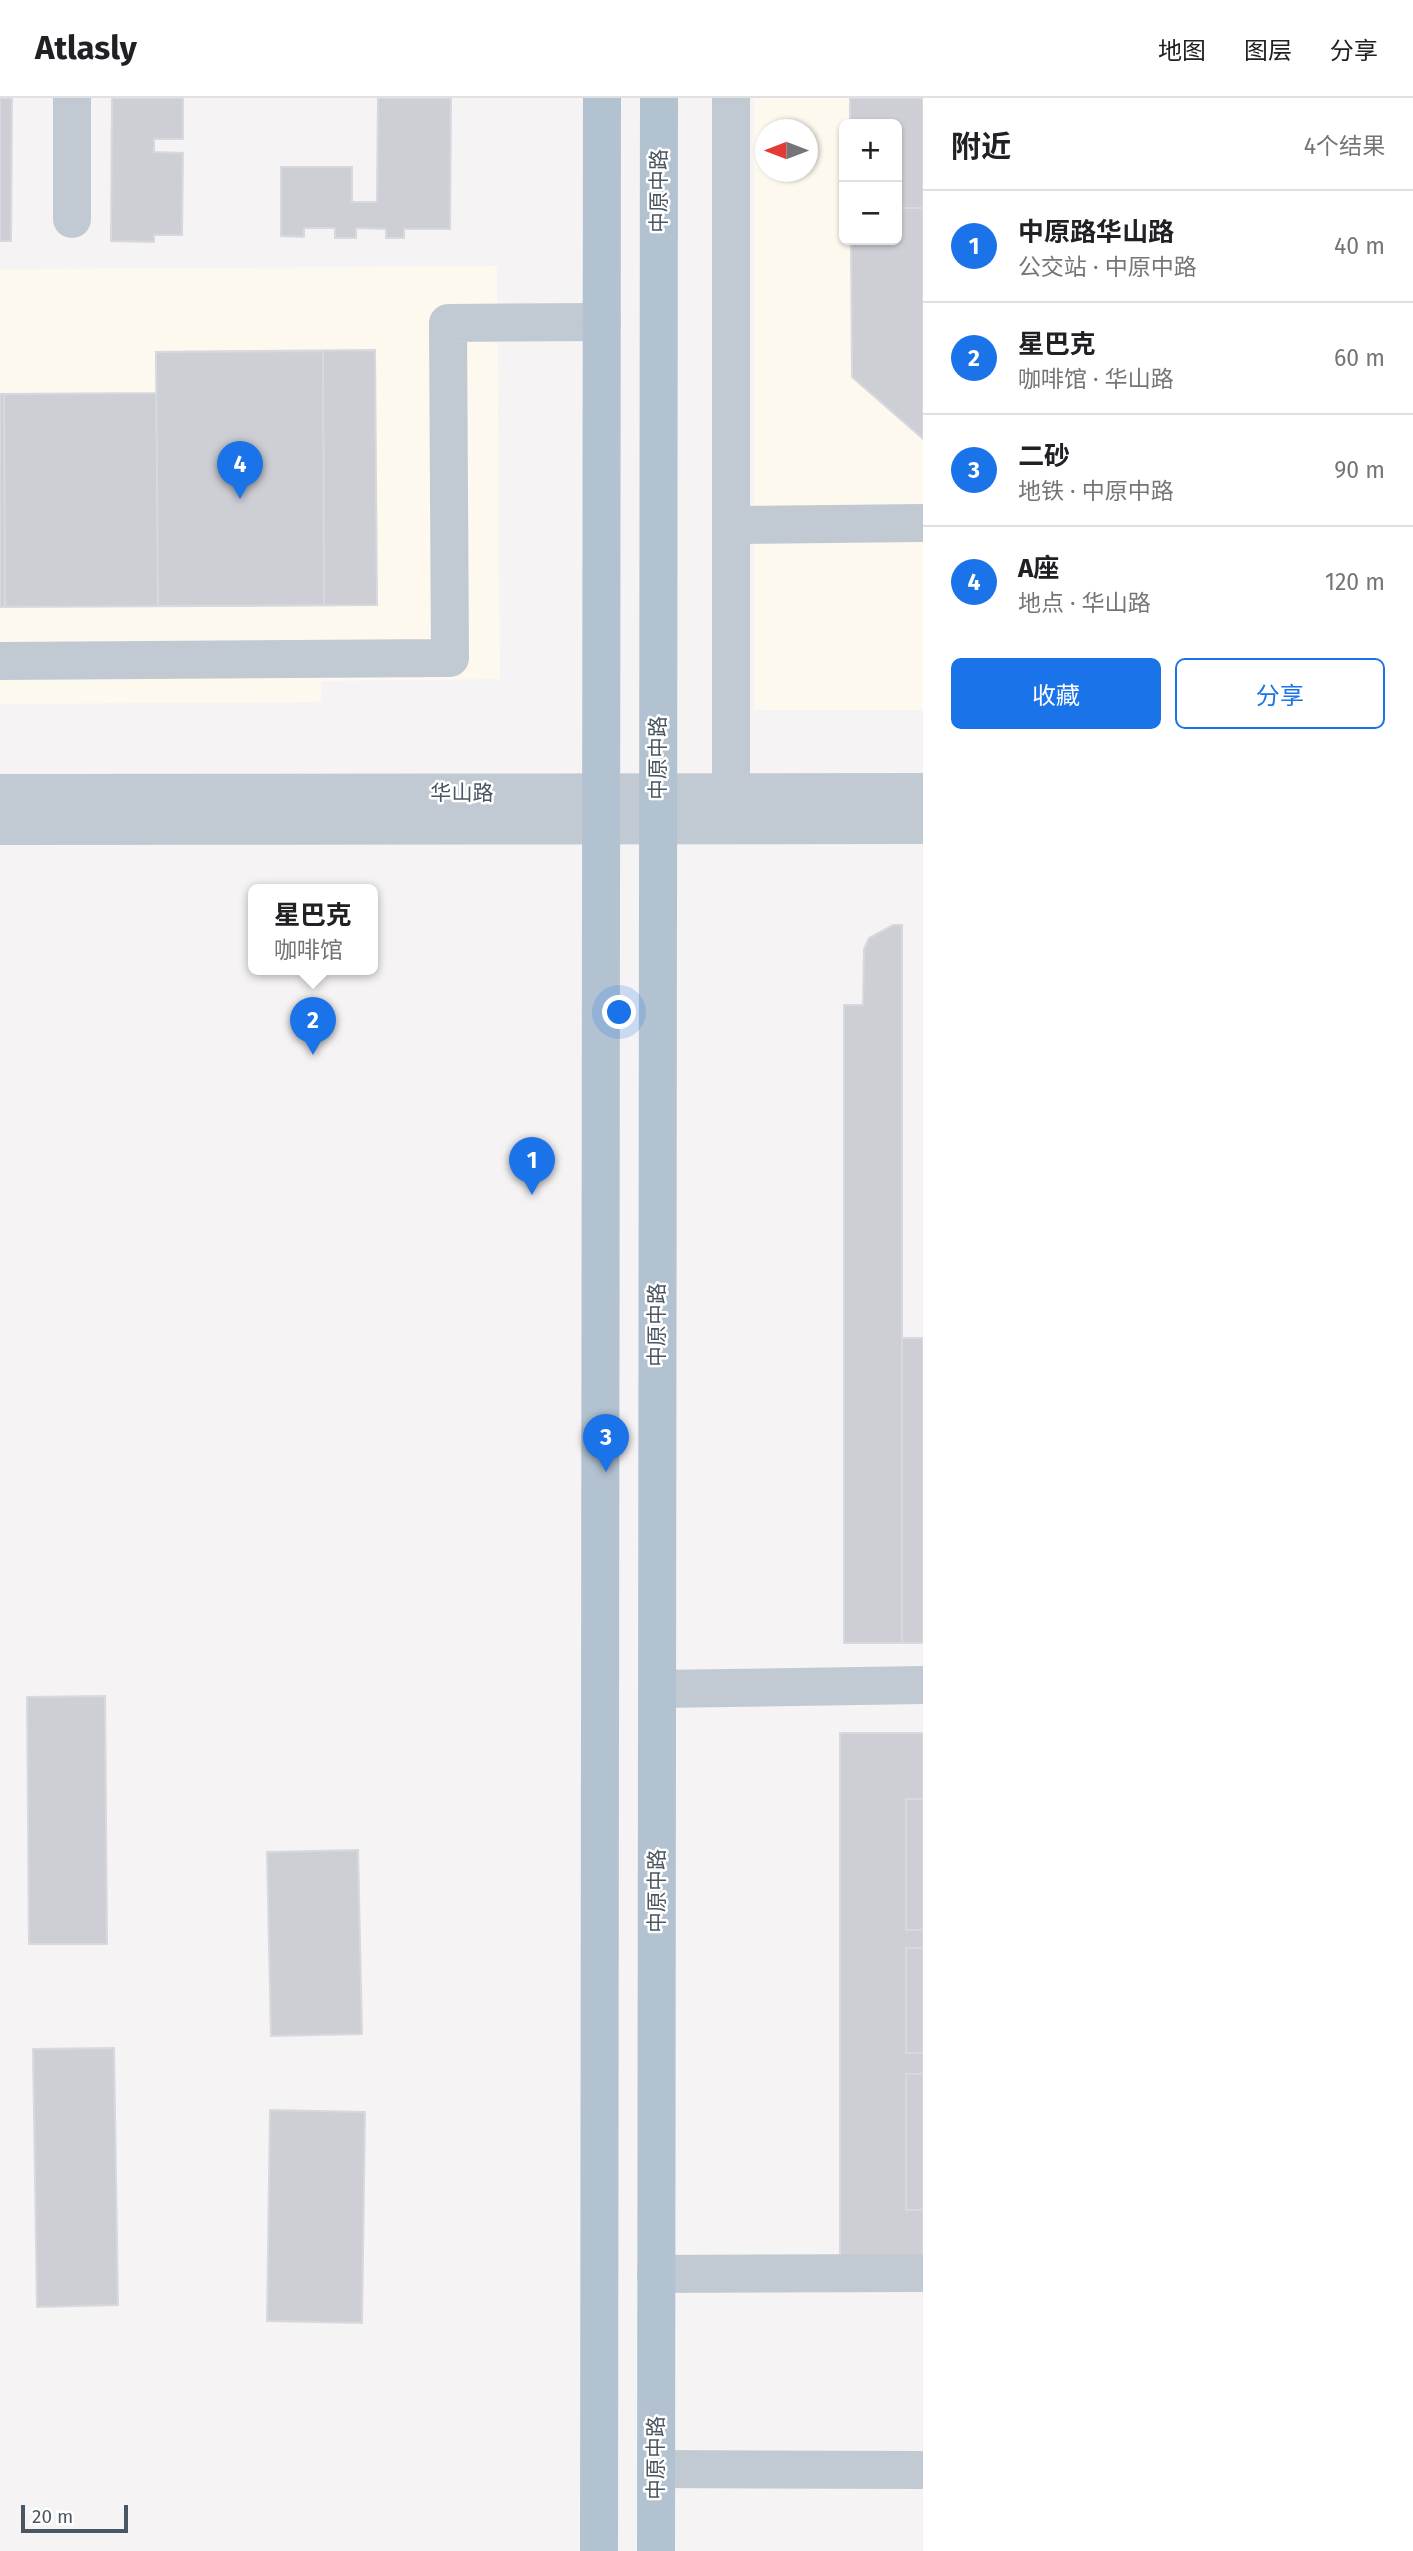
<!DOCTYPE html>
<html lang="zh">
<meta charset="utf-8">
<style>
body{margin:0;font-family:"Fira Sans","Noto Sans SC",sans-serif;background:#f6f6f6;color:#202124}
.controls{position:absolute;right:21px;top:21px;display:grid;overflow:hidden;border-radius:10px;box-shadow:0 2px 5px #0004}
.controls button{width:63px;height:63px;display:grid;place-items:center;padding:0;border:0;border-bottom:2px solid #e0e0e0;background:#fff;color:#202124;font:35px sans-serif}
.compass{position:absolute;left:755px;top:21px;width:63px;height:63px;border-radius:50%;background:#fff;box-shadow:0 2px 5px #0004;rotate:270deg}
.scale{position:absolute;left:21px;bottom:18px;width:107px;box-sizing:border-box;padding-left:7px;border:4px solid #4a5661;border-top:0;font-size:19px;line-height:24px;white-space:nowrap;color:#4a5661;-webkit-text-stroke:5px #fff;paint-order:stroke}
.you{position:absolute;left:620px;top:915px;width:24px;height:24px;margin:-18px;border:5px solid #fff;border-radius:50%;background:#1a73e8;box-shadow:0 0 0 10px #1a73e833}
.badge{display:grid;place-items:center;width:46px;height:46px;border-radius:50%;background:#1a73e8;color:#fff;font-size:23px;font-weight:700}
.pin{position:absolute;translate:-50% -58px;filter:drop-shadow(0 2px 4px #0008)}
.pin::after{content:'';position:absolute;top:37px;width:24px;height:21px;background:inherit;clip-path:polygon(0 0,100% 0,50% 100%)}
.popup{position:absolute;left:248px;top:786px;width:130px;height:91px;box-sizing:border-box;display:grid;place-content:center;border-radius:10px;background:#fff;filter:drop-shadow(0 2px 5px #0005);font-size:23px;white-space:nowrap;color:#757577}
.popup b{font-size:26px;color:#202124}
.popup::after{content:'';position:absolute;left:50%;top:100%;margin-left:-14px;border:14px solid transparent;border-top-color:#fff}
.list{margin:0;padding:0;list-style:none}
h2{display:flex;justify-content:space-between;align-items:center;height:91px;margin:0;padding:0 28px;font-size:30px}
h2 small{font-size:23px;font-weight:400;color:#757577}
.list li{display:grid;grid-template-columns:46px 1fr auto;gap:21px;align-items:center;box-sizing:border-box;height:112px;padding:0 28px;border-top:2px solid #e0e0e0}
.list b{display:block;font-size:26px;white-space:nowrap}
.list p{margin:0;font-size:23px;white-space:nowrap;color:#757577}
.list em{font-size:23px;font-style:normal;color:#757577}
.actions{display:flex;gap:14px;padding:21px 28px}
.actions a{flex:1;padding:16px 0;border:2px solid #1a73e8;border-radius:10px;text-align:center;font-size:24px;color:#1a73e8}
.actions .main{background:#1a73e8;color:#fff}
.map{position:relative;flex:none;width:923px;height:2453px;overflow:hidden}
header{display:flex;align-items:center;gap:42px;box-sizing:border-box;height:98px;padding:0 35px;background:#fff;border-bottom:2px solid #e0e0e0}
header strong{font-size:33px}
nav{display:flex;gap:38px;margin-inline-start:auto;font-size:24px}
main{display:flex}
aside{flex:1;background:#fff}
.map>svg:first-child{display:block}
.commercial{fill:#fdf9ef;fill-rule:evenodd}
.building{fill:#cdcfd5;stroke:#d7d9de;stroke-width:2}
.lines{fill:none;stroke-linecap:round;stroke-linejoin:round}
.minor{stroke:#c1cad2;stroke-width:38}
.major{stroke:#b3c2d1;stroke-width:38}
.labels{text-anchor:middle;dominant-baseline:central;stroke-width:5;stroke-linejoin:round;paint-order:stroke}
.street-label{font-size:21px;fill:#4a5661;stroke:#fff}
</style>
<header>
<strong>Atlasly</strong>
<nav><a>地图</a><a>图层</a><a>分享</a></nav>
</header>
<main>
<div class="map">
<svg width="923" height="2453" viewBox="0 0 923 2453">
<rect width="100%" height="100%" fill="#f5f3f3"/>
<g class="commercial">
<path d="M754 0H923V612H754ZM844 26H897V142H844ZM766 32H808V74H766Z"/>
<polygon points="497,168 500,581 322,583 321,604 0,606 0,171"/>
</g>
<g class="building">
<polygon points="0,0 12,0 11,143 0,143"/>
<polygon points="112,0 183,0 183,41 154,41 154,54 183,55 182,137 154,137 154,144 111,143"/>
<polygon points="378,0 451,0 450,131 404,131 404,140 386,140 386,131 356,130 356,140 335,140 335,130 304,130 304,139 281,138 281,69 352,69 352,104 377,104"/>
<polygon points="850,0 923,0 923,341 852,279 851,142 897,142 897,26 850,26"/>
<polygon points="850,0 923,0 923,110 897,110 897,26 850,26"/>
<polygon points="375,252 377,507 0,509 0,296 157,295 156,254"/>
<polygon points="323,253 324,507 158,508 156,254"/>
<polygon points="0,296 4,296 5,509 0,509"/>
<polygon points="893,827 902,827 902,1240 923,1240 923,1545 844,1545 844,907 863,907 864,851 869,840"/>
<rect x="902" y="1240" width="21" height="305"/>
<polygon points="105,1598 107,1846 29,1846 27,1599"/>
<rect x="840" y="1635" width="83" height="528"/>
<rect x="906" y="1701" width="17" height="131"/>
<polygon points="358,1752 362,1936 271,1938 267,1754"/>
<rect x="906" y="1850" width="17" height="105"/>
<polygon points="114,1950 118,2207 37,2209 33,1951"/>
<rect x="906" y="1976" width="17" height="136"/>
<polygon points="270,2012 365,2014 362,2225 267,2223"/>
</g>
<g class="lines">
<g class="minor">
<polyline points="731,0 731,694"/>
<polyline points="72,121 72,0"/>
<polyline points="731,427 923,425"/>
<polyline points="0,563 450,560 448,225 602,224"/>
<polyline points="0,695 923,694"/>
<polyline points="0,728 923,727"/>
<polyline points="657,1591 923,1587"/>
<polyline points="656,2176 923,2175"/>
<polyline points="656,2371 923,2372"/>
</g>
<g class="major">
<polyline points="599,2453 602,0"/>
<polyline points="656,2453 659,0"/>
</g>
</g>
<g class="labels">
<g class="street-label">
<text transform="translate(659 93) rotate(-90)">中原中路</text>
<text transform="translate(658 660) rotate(-90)">中原中路</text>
<text x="462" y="695">华山路</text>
<text transform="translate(657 1227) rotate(-90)">中原中路</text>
<text transform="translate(657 1793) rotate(-90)">中原中路</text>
<text transform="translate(656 2360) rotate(-90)">中原中路</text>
</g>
</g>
</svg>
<div class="controls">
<button>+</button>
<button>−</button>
</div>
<svg class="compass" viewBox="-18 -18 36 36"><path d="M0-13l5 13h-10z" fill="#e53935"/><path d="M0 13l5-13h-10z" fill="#757577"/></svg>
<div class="scale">20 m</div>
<div class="you"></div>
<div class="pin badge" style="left:532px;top:1097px">1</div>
<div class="pin badge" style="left:313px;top:957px">2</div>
<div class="popup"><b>星巴克</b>咖啡馆</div>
<div class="pin badge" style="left:606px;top:1374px">3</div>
<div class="pin badge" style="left:240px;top:401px">4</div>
</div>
<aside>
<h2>附近<small>4个结果</small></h2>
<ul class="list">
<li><span class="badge">1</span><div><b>中原路华山路</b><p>公交站 · 中原中路</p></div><em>40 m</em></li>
<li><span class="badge">2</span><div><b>星巴克</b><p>咖啡馆 · 华山路</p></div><em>60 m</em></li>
<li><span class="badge">3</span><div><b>二砂</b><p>地铁 · 中原中路</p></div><em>90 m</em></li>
<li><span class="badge">4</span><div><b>A座</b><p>地点 · 华山路</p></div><em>120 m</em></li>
</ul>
<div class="actions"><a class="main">收藏</a><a>分享</a></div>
</aside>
</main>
